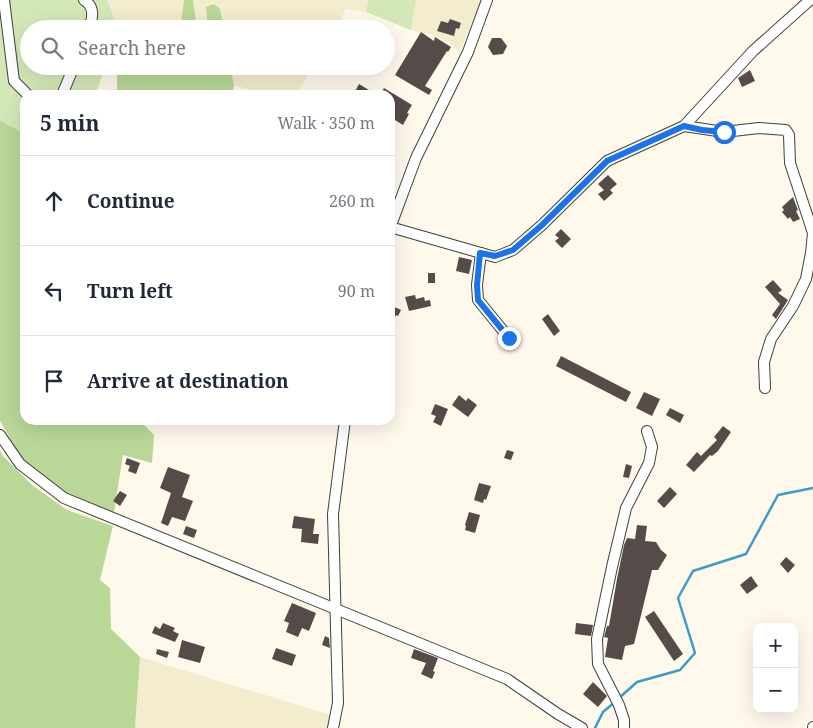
<!DOCTYPE html>
<meta charset="utf-8">
<style>
body{margin:0;font-family:"Noto Serif",serif;background:#f6f6f7;color:#1f2937}
.controls{position:absolute;right:15px;bottom:15px;display:grid;overflow:hidden;border-radius:10px;box-shadow:0 5px 20px #0002}
.controls button{width:45px;height:45px;display:grid;place-items:center;padding:0;border:0;border-bottom:1px solid #e0e1e3;background:#fff;color:#1f2937;font:25px sans-serif}
.stop{position:absolute;width:15px;height:15px;margin:-11px;border:4px solid #1a73e8;border-radius:50%;background:#fff}
.stop.end{background:#1a73e8;border-color:#fff;box-shadow:0 1px 5px #0008}
.list{margin:0;padding:0;list-style:none}
h2{display:flex;justify-content:space-between;align-items:center;height:65px;margin:0;padding:0 20px;font-size:21px}
h2 small{font-size:16px;font-weight:400;color:#747a83}
.list li{display:grid;grid-template-columns:32px 1fr auto;gap:15px;align-items:center;box-sizing:border-box;height:90px;padding:0 20px;border-top:1px solid #e0e1e3}
.list b{display:block;font-size:19px;white-space:nowrap}
.list em{font-size:16px;font-style:normal;color:#747a83}
.icon{flex:none;width:28px;height:28px;fill:none;stroke:currentColor;stroke-width:2;stroke-linecap:round;stroke-linejoin:round}
.map{position:relative;flex:none;width:813px;height:728px;overflow:hidden}
.search{position:absolute;background:#fff;box-shadow:0 5px 20px #0002;left:20px;top:20px;width:375px;height:55px;display:flex;align-items:center;gap:12px;box-sizing:border-box;padding:0 18px;border-radius:28px;color:#747a83;font-size:19px}
.panel{position:absolute;background:#fff;box-shadow:0 5px 20px #0002;left:20px;top:90px;width:375px;height:335px;border-radius:15px}
.map>svg:first-child{display:block}
.farmland{fill:#f3edcd}
.green{fill:#d4e8b7}
.forest{fill:#b9d897}
.lines{fill:none;stroke-linecap:round;stroke-linejoin:round}
.stream{stroke:#3b9cc9;stroke-width:2.5}
.building{fill:#554c49}
.minor-casing{stroke:#3f3f3f;stroke-width:12}
.minor{stroke:#fff;stroke-width:10}
.route{stroke:#1a73e8;stroke-width:6}
</style>
<div class="map">
<svg width="813" height="728" viewBox="0 0 813 728">
<rect width="100%" height="100%" fill="#fff9ec"/>
<g class="farmland">
<polygon points="109,0 184,0 180,29 118,29"/>
<polygon points="193,0 368,0 366,12 346,9 336,29 224,29 220,9 206,7 208,29 197,29"/>
<polygon points="416,0 482,0 459,52 449,42 429,34 411,30"/>
<polygon points="230,66 314,66 296,95 269,95 234,85"/>
<polygon points="140,657 331,715 327,728 135,728"/>
</g>
<g class="green">
<polygon points="0,0 108,0 118,29 29,29 29,66 106,66 95,95 25,95 25,134 0,120"/>
<polygon points="368,0 416,0 411,30 366,12"/>
</g>
<g class="forest">
<polygon points="184,0 193,0 197,29 180,29"/>
<polygon points="214,4 220,9 224,29 208,29 206,7"/>
<polygon points="121,66 230,66 234,85 232,95 117,95 117,71"/>
<polygon points="0,120 25,134 25,420 139,420 154,435 152,463 123,455 114,512 62,493 23,461 0,421"/>
<polygon points="0,450 3,456 32,485 67,510 113,526 100,580 110,588 111,629 140,657 135,728 0,728"/>
</g>
<g class="lines">
<g class="stream">
<polyline points="619,698 637,682 680,670 695,653 678,598 693,571 746,554 778,495 813,488"/>
<polyline points="595,728 603,712 615,702"/>
</g>
</g>
<g class="building">
<polygon points="450,19 461,23 459,29 456,28 454,36 437,31 441,21 448,23"/>
<polygon points="421,32 434,41 435,37 451,47 448,52 447,51 425,86 432,90 429,95 395,75"/>
<polygon points="492,38 501,38 507,46 503,54 493,55 488,47"/>
<polygon points="750,70 755,81 742,87 738,78"/>
<polygon points="359,84 377,95 353,95"/>
<polygon points="384,88 412,105 407,113 409,114 403,125 390,117 390,95 380,95"/>
<polygon points="608,175 617,184 610,190 613,193 604,201 598,194 604,190 598,184"/>
<polygon points="793,197 798,210 796,211 800,219 793,222 790,217 788,219 782,212 784,210 782,207"/>
<polygon points="561,229 571,239 562,248 555,241 559,238 555,235"/>
<polygon points="459,257 472,260 469,274 456,271"/>
<rect x="428" y="273" width="7" height="10"/>
<polygon points="773,280 782,290 778,293 788,300 776,319 772,315 780,304 765,287"/>
<polygon points="415,295 416,299 424,297 425,301 430,300 431,306 409,311 405,297"/>
<polygon points="390,305 401,310 398,316 396,315 390,329"/>
<polygon points="548,314 560,331 554,336 542,319"/>
<polygon points="561,356 631,392 626,402 556,366"/>
<polygon points="644,392 660,399 652,416 636,408"/>
<polygon points="459,395 466,401 468,398 477,405 468,417 452,405"/>
<polygon points="435,404 448,409 441,426 433,422 436,416 431,414"/>
<polygon points="670,408 684,415 680,423 666,415"/>
<polygon points="723,426 731,432 718,451 712,456 710,455 694,472 686,465 697,452 701,456 717,440 714,437"/>
<polygon points="507,450 514,452 511,460 504,458"/>
<polygon points="127,458 140,463 136,474 128,471 130,466 125,464"/>
<polygon points="626,464 632,466 629,478 623,477"/>
<polygon points="168,467 190,475 182,497 193,501 185,521 172,517 168,526 161,523 171,493 160,488"/>
<polygon points="479,483 491,486 486,500 484,499 483,503 474,500"/>
<polygon points="670,487 677,494 664,508 657,501"/>
<polygon points="120,491 127,495 120,506 113,501"/>
<polygon points="469,512 480,515 475,533 465,530 466,526 465,525"/>
<polygon points="294,516 315,519 313,534 319,534 318,544 301,542 302,529 292,528"/>
<polygon points="637,525 647,526 645,541 656,542 661,550 667,555 658,570 652,570 634,644 625,646 622,660 605,657 608,638 604,637 607,626 609,626 617,579 624,545 627,538 635,539"/>
<polygon points="186,526 197,530 194,538 183,534"/>
<polygon points="786,557 795,565 788,573 780,564"/>
<polygon points="751,576 758,586 747,594 740,585"/>
<polygon points="292,603 316,613 309,631 302,628 298,637 286,632 289,623 284,621"/>
<polygon points="654,611 683,654 674,661 645,617"/>
<polygon points="163,623 175,628 173,631 179,634 175,642 152,633 155,626 160,629"/>
<polygon points="576,623 593,625 591,636 575,634"/>
<polygon points="325,636 329,638 330,648 322,645"/>
<polygon points="182,640 205,647 200,663 178,657"/>
<polygon points="276,648 296,655 292,666 272,659"/>
<polygon points="157,649 169,652 167,658 156,654"/>
<polygon points="414,649 438,658 433,671 435,672 432,679 421,674 426,663 411,658"/>
<polygon points="593,682 607,696 598,707 583,694"/>
</g>
<g class="lines">
<g class="minor-casing">
<g id="minor">
<polyline points="4,0 14,81 28,95"/>
<path d="M84 0C95 7 93 17 89 29"/>
<polyline points="62,95 74,66"/>
<polyline points="684,126 724,132 759,128 786,130 789,135 790,163 813,233 811,253 806,279 793,306 771,339 764,362 765,388"/>
<polyline points="390,227 495,257 513,250 542,225 607,161 684,126 753,51 810,0"/>
<polyline points="390,228 416,158 468,52 487,0"/>
<polyline points="481,253 477,285 478,300 509,338"/>
<polyline points="0,435 20,464 64,498 507,679 558,714 582,728"/>
<polyline points="333,728 338,703 333,514 345,420"/>
<polyline points="624,728 624,720 619,705 598,664 597,639 612,567 626,508 649,463 652,447 647,431"/>
<polyline points="813,728 813,727"/>
</g>
</g>
<use href="#minor" class="minor"/>
</g>
<g class="lines">
<polyline class="route" points="509,338 478,300 477,285 480,253 495,256 513,250 542,225 607,161 684,126 702,130 724,132"/>
</g>
</svg>
<div class="controls">
<button>+</button>
<button>−</button>
</div>
<div class="stop" style="left:724px;top:132px"></div>
<div class="stop end" style="left:509px;top:338px"></div>
<div class="search"><svg class="icon" aria-label="search" viewBox="0 0 24 24"><circle cx="10" cy="10" r="6"/><path d="M15 15l6 6"/></svg>Search here</div>
<section class="panel">
<h2>5 min<small>Walk · 350 m</small></h2>
<ul class="list">
<li><svg class="icon" aria-label="ahead" viewBox="0 0 24 24"><path d="M12 20V5M6 11l6-6 6 6"/></svg><div><b>Continue</b></div><em>260 m</em></li>
<li><svg class="icon" aria-label="left" viewBox="0 0 24 24"><path d="M17 20v-9H6M10 6l-5 5 5 5"/></svg><div><b>Turn left</b></div><em>90 m</em></li>
<li><svg class="icon" aria-label="arrive" viewBox="0 0 24 24"><path d="M6 21V4h12l-3 4 3 4H6"/></svg><div><b>Arrive at destination</b></div></li>
</ul>
</section>
</div>
